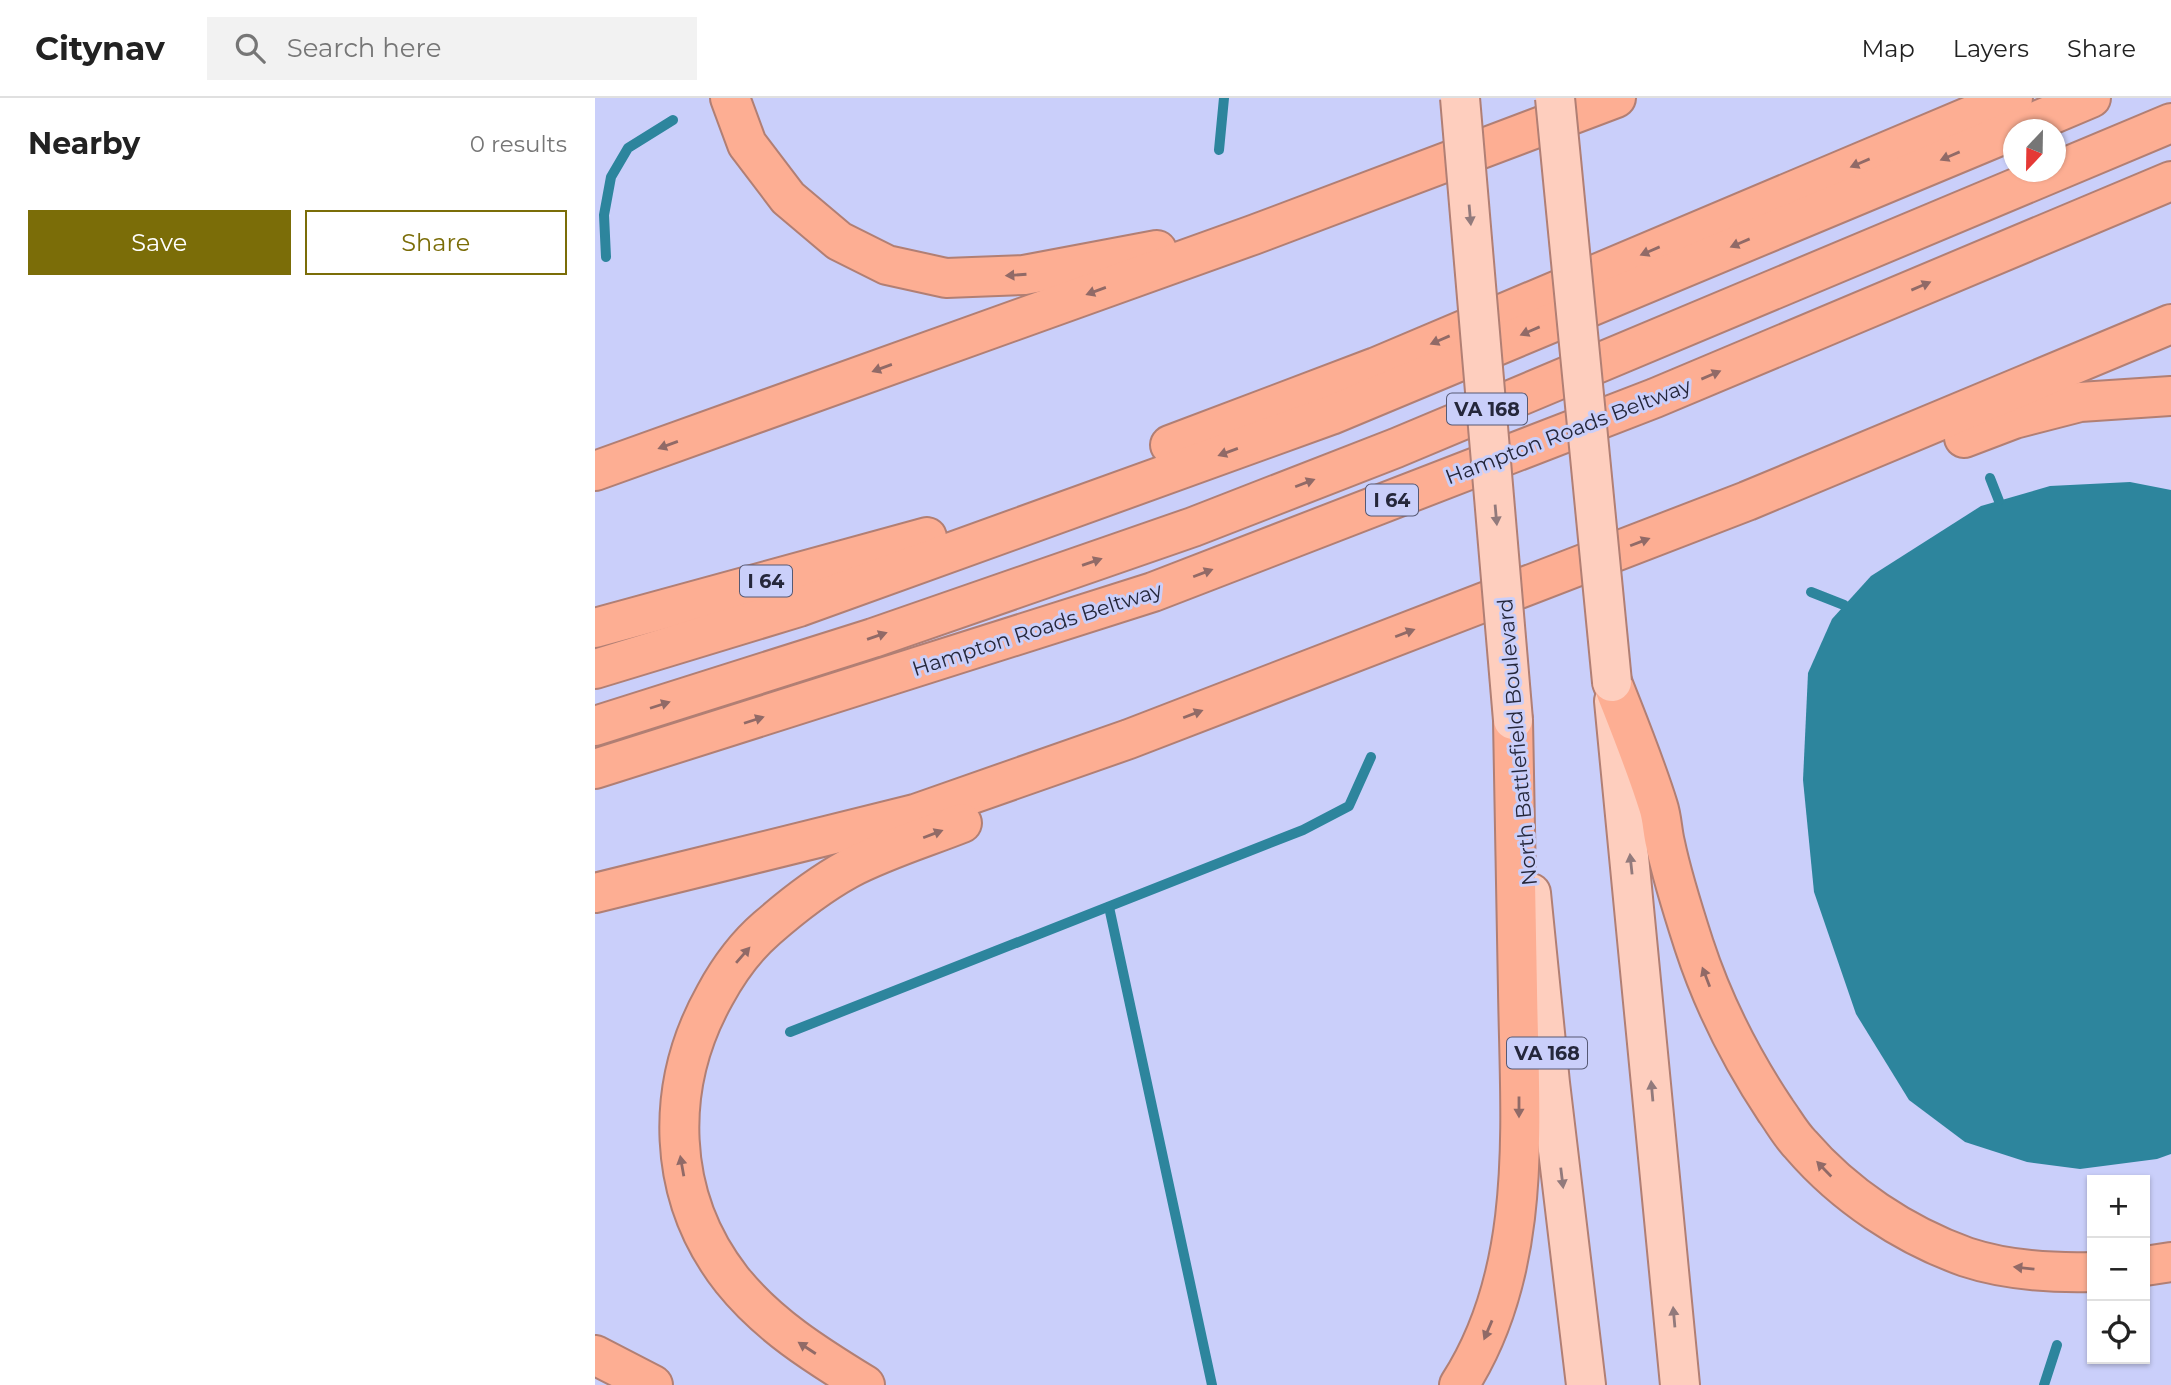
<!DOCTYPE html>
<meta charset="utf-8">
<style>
body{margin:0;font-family:Montserrat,sans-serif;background:#f2f2f2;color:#222}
.controls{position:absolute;right:21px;bottom:21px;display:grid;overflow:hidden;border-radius:0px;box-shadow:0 2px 5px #0004}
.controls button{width:63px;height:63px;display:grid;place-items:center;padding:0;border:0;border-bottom:2px solid #e0e0e0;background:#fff;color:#222;font:35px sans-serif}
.compass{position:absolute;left:1408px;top:21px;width:63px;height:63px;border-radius:50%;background:#fff;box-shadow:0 2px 5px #0004;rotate:202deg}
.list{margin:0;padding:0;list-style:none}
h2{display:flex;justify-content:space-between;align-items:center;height:91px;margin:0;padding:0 28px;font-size:30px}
h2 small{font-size:23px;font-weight:400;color:#767676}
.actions{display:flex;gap:14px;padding:21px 28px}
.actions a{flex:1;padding:16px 0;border:2px solid #7b6d08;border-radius:0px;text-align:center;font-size:24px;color:#7b6d08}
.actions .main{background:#7b6d08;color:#fff}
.icon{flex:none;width:38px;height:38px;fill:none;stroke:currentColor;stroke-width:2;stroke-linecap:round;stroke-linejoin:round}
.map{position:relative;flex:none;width:1576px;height:1287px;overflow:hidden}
header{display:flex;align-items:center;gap:42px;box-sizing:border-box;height:98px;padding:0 35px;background:#fff;border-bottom:2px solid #e0e0e0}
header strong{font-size:33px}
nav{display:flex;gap:38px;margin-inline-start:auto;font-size:24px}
.search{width:490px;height:63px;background:#f2f2f2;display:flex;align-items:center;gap:18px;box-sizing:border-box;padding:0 24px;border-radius:0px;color:#767676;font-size:26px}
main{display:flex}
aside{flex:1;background:#fff}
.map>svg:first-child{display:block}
.water{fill:#2d859d}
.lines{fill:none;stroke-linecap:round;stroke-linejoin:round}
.stream{stroke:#2d859d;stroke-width:10}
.primary-casing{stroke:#b17f74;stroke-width:42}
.motorway-casing{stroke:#b17f74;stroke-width:42}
.primary{stroke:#fecebe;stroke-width:38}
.motorway{stroke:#fdae93;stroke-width:38}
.primary-bridge-casing{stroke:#b17f74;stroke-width:42;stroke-linecap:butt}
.primary-bridge{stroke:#fecebe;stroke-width:38}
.oneway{fill:#916a67}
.oneway2{fill:#927a7c}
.labels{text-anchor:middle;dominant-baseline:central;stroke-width:6;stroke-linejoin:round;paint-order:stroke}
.shield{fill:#cacffa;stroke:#565974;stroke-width:2}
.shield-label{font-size:19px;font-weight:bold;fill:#25273b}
.street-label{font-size:21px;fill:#25273b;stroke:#cacffa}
</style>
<header>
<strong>Citynav</strong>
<div class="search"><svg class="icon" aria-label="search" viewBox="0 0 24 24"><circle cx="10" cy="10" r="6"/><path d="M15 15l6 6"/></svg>Search here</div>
<nav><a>Map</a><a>Layers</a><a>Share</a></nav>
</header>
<main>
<aside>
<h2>Nearby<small>0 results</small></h2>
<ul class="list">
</ul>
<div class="actions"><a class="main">Save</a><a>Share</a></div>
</aside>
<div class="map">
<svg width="1576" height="1287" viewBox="0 0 1576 1287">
<rect width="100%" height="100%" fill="#cacffa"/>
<polygon class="water" points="1535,384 1576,392 1576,1056 1562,1061 1485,1071 1432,1064 1370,1044 1314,1002 1261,916 1219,794 1208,682 1213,575 1237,521 1276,478 1386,408 1455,388"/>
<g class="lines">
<g class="stream">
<polyline points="624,52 629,0"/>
<polyline points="11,159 9,117 16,79 33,50 78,22"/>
<polyline points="1395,380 1404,403"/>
<polyline points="1216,494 1249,507"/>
<polyline points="514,809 617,1287"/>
<polyline points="195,934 708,732 754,708 776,659"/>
<polyline points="1449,1287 1462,1247"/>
</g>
<g class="primary-casing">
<g id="primary">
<polyline points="1019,603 1085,1287"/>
<polyline points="936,795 955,985 991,1287"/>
</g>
</g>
<g class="motorway-casing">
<g id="motorway">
<polyline points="135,0 152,46 193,100 244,143 292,167 351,180 429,177 562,152"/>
<polyline points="1420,32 1496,0"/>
<polyline points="1369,340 1419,321 1485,304 1576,298"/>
<polyline points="575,347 781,269 1418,0"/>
<polyline points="0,373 658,137 1021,0"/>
<polyline points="0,530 332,439"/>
<polyline points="0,571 204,509 736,317 1419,32"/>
<path d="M1017 584C1033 625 1050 666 1063 708 1067 720 1067 733 1070 745 1077 779 1088 813 1099 847 1118 905 1147 962 1181 1013 1189 1024 1196 1037 1206 1047 1249 1097 1309 1137 1371 1159 1410 1172 1456 1175 1497 1174"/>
<polyline points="0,628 278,540 598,429 801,350 1576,25"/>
<polyline points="0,671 558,494 1060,300 1576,83"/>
<polyline points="0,795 320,716 534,641 1152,403 1576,226"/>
<polyline points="1550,1168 1576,1164"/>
<polyline points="0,1257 58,1287"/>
<path d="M270 1287C221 1257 173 1227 137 1182 71 1098 69 988 120 897 133 873 150 849 172 830 196 809 224 787 253 771 289 752 329 740 367 725"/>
<path d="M864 1287C939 1171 925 1025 923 893 921 803 920 712 918 622"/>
</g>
</g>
<use href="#primary" class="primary"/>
<use href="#motorway" class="motorway"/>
<g class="primary-bridge-casing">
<g id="primary-bridge">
<polyline points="865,0 918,622"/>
<polyline points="960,0 1017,584"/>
</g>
</g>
<use href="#primary-bridge" class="primary-bridge"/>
</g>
<defs><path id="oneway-solid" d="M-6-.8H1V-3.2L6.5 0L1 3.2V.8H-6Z" transform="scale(1.75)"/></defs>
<g class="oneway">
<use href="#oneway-solid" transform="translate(1355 58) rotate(157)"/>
<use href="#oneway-solid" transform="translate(1265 65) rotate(157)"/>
<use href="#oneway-solid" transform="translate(1145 145) rotate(157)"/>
<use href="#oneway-solid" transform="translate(1055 153) rotate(157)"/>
<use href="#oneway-solid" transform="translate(421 177) rotate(176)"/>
<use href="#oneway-solid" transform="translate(1326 188) rotate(-23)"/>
<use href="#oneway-solid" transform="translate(501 193) rotate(160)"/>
<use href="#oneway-solid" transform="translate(935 233) rotate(157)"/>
<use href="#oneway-solid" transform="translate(845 242) rotate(157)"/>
<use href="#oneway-solid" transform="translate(287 270) rotate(160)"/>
<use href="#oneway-solid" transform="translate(1116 277) rotate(-23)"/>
<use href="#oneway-solid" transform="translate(73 347) rotate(160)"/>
<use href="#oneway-solid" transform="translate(633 354) rotate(160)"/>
<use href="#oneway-solid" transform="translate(710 385) rotate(-21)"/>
<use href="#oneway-solid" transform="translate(1045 444) rotate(-21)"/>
<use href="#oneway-solid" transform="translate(497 464) rotate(-19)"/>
<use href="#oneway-solid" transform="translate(608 475) rotate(-21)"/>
<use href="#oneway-solid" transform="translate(810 535) rotate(-21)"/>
<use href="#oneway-solid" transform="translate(282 538) rotate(-19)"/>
<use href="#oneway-solid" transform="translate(65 607) rotate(-18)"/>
<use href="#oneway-solid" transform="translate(598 616) rotate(-21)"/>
<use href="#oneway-solid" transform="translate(159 622) rotate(-18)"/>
<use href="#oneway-solid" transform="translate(338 736) rotate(-21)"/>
<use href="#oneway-solid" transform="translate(148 857) rotate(-49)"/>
<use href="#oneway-solid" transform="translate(1111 879) rotate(-111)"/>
<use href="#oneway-solid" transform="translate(924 1009) rotate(90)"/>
<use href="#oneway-solid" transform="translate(87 1068) rotate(-100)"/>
<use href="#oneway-solid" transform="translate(1229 1071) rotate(-134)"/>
<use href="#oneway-solid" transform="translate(1429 1170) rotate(-174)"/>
<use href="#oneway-solid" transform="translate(893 1232) rotate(113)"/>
<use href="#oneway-solid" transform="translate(212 1250) rotate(-147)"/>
</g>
<g class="oneway2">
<use href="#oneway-solid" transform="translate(875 117) rotate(85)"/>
<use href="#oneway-solid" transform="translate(901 417) rotate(85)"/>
<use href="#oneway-solid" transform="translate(1036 766) rotate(-96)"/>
<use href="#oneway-solid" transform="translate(1057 993) rotate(-95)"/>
<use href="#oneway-solid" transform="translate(967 1080) rotate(83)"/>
<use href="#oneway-solid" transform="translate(1079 1219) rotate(-95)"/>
</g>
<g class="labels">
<g class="shield">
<rect x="852" y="295.5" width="80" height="31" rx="5"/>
<rect x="771" y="386.5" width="52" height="31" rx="5"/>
<rect x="145" y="467.5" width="52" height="31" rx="5"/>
<rect x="912" y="939.5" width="80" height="31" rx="5"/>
</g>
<g class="shield-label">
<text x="892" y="311">VA 168</text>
<text x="797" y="402">I 64</text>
<text x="171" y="483">I 64</text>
<text x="952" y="955">VA 168</text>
</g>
<g class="street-label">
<text transform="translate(973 333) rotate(-21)">Hampton Roads Beltway</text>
<text transform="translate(442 531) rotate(-18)">Hampton Roads Beltway</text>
<text transform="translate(922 644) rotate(-95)">North Battlefield Boulevard</text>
</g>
</g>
</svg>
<div class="controls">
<button>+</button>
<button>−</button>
<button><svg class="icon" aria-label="locate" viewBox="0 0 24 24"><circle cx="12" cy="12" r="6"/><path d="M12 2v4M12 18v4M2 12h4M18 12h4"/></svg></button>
</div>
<svg class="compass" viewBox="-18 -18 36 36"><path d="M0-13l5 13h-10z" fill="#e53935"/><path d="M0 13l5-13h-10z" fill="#767676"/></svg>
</div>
</main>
